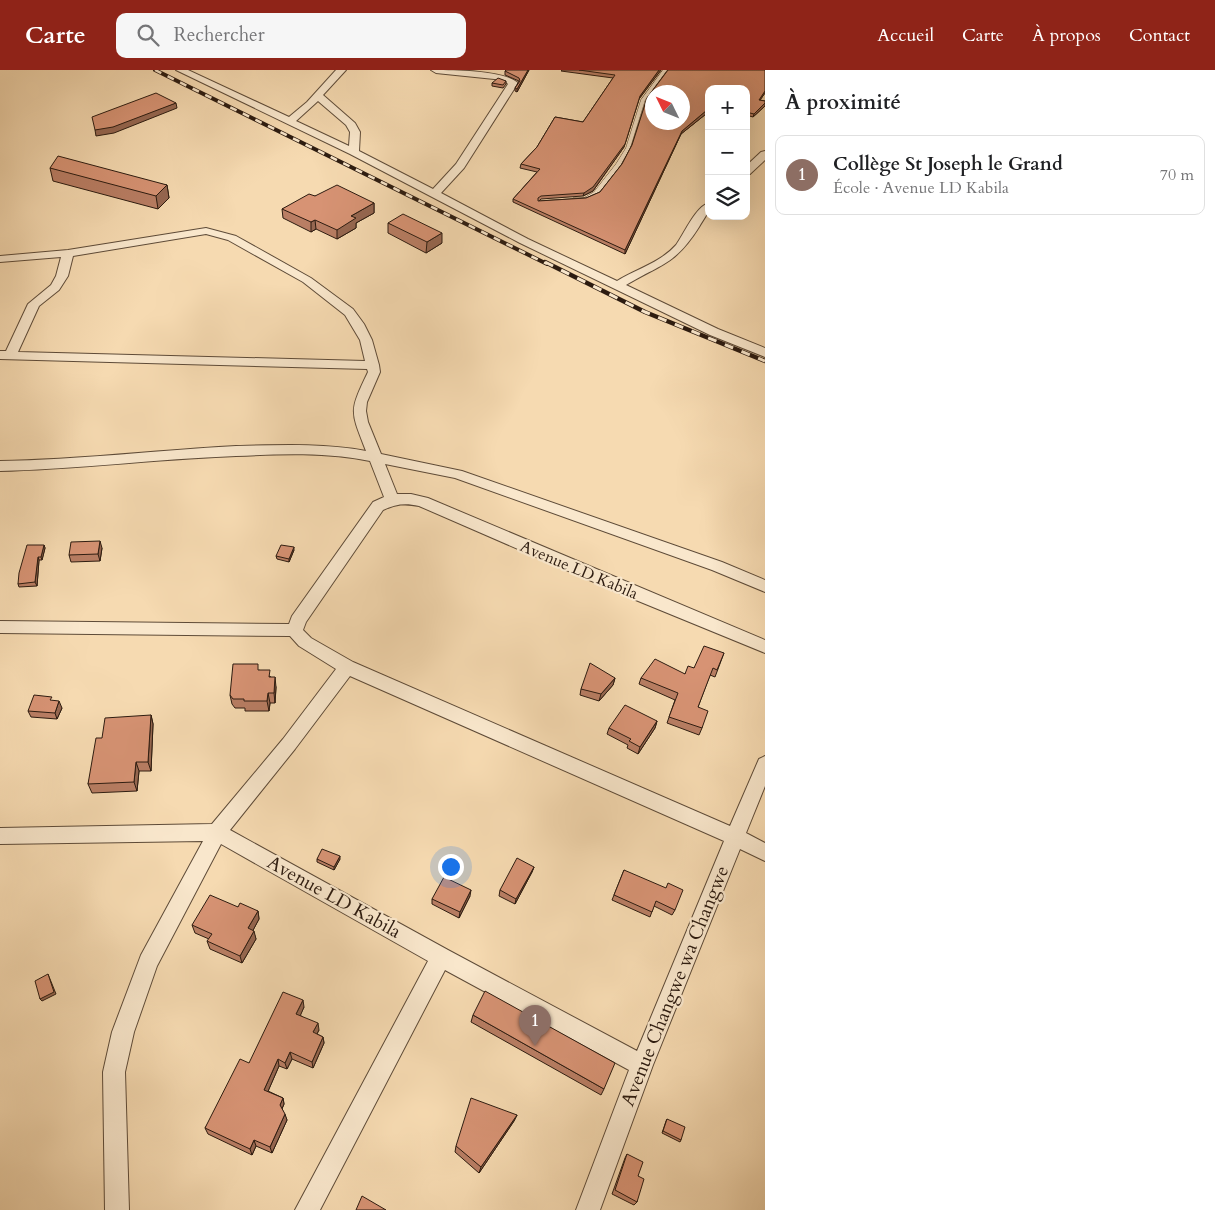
<!DOCTYPE html>
<html lang="fr">
<meta charset="utf-8">
<style>
body{margin:0;font-family:Cardo,serif;background:#f6f6f6;color:#202124}
.controls{position:absolute;right:15px;top:15px;display:grid;overflow:hidden;border-radius:10px;box-shadow:0 5px 20px #0002}
.controls button{width:45px;height:45px;display:grid;place-items:center;padding:0;border:0;border-bottom:1px solid #e0e0e0;background:#fff;color:#202124;font:25px sans-serif}
.compass{position:absolute;left:645px;top:15px;width:45px;height:45px;border-radius:50%;background:#fff;box-shadow:0 5px 20px #0002;rotate:313deg}
.you{position:absolute;left:450px;top:796px;width:18px;height:18px;margin:-12px;border:4px solid #fff;border-radius:50%;background:#1a73e8;box-shadow:0 0 0 8px #1a73e833}
.badge{display:grid;place-items:center;width:32px;height:32px;border-radius:50%;background:#8f2418;color:#fff;font-size:16px;font-weight:700}
.pin{position:absolute;translate:-50% -41px;filter:drop-shadow(0 1px 2px #0008)}
.pin::after{content:'';position:absolute;top:26px;width:18px;height:15px;background:inherit;clip-path:polygon(0 0,100% 0,50% 100%)}
.list{margin:0;padding:0;list-style:none}
h2{display:flex;justify-content:space-between;align-items:center;height:65px;margin:0;padding:0 20px;font-size:21px}
h2 small{font-size:16px;font-weight:400;color:#757577}
.list li{display:grid;grid-template-columns:32px 1fr auto;gap:15px;align-items:center;box-sizing:border-box;height:80px;margin:0 10px 10px;padding:0 10px;border:1px solid #e0e0e0;border-radius:10px}
.list b{display:block;font-size:19px;white-space:nowrap}
.list p{margin:0;font-size:16px;white-space:nowrap;color:#757577}
.list em{font-size:16px;font-style:normal;color:#757577}
.icon{flex:none;width:28px;height:28px;fill:none;stroke:currentColor;stroke-width:2;stroke-linecap:round;stroke-linejoin:round}
.map{position:relative;flex:none;width:765px;height:1140px;overflow:hidden}
header{display:flex;align-items:center;gap:30px;box-sizing:border-box;height:70px;padding:0 25px;background:#8f2418;color:#fff}
header strong{font-size:24px}
nav{display:flex;gap:28px;margin-inline-start:auto;font-size:18px}
.search{width:350px;height:45px;background:#f6f6f6;display:flex;align-items:center;gap:12px;box-sizing:border-box;padding:0 18px;border-radius:10px;color:#757577;font-size:19px}
main{display:flex}
aside{flex:1;background:#fff}
.map>svg:first-child{display:block}
.lines{fill:none;stroke-linecap:round;stroke-linejoin:round}
.lane-casing{stroke:#5e4b38;stroke-width:1}
.street-casing{stroke:#5e4b38;stroke-width:2}
.lane{fill:#f9e7cc;fill-rule:evenodd}
.street{fill:#f9e7cc;fill-rule:evenodd}
.rail-far1-casing{stroke:#2c1b10;stroke-width:4}
.rail-casing{stroke:#2c1b10;stroke-width:4.5}
.rail-far1{stroke:#f9e7cc;stroke-width:2.5;stroke-dasharray:7;stroke-linecap:butt}
.rail{stroke:#f9e7cc;stroke-width:3;stroke-dasharray:9;stroke-linecap:butt}
.wall{fill:#b97e64;stroke:#2c1b10;fill-rule:evenodd}
.shaded-wall{fill:#966751;stroke:#2c1b10}
.building{fill:#d79374;stroke:#2c1b10;fill-rule:evenodd}
.labels{text-anchor:middle;dominant-baseline:central;stroke-width:4.5;stroke-linejoin:round;paint-order:stroke}
.street-label{font-size:16px;fill:#2c1b10;stroke:#f9e7cc}
.near-street-label{font-size:19px;fill:#2c1b10;stroke:#f9e7cc}
</style>
<header>
<strong>Carte</strong>
<div class="search"><svg class="icon" aria-label="search" viewBox="0 0 24 24"><circle cx="10" cy="10" r="6"/><path d="M15 15l6 6"/></svg>Rechercher</div>
<nav><a>Accueil</a><a>Carte</a><a>À propos</a><a>Contact</a></nav>
</header>
<main>
<div class="map">
<svg width="765" height="1140" viewBox="0 0 765 1140">
<rect width="100%" height="100%" fill="#f6dab1"/>
<filter id="stains"><feTurbulence type="fractalNoise" baseFrequency=".004" numOctaves="4"/><feColorMatrix values="0 0 0 0 .2 0 0 0 0 .09 0 0 0 0 .02 0 0 0 .5 -.17"/></filter>
<radialGradient id="worn" r=".72"><stop offset=".6" stop-color="#630" stop-opacity="0"/><stop offset="1" stop-color="#630" stop-opacity=".3"/></radialGradient>
<g class="lines">
<g class="lane-casing">
<polygon id="lane" points="663,0 667,0 645,30 630,78 620,96 598,124 585,130 573,130 573,128 584,128 594,122 616,94 626,78 641,30"/>
</g>
<g class="street-casing">
<g id="street">
<path d="M176 0H188L289 47 307 32 336 0H346L323 25 355 53 360 62 359 81 433 119 456 94 508 14 504 10 436 3 431 0C452 0 504 0 518 13L464 98 441 123 528 169 617 211C636 199 660 193 676 175 684 164 696 136 709 133 709 144 704 148 699 157 675 195 661 194 626 215L718 259 765 278V287L710 265 520 173 350 84ZM318 31 346 55 350 62 349 76 296 51Z"/>
<polygon points="765,81 765,90 750,104 746,105 746,96 761,82"/>
<path d="M206 158 236 166 311 208 353 239 364 254 372 270 379 295 380 302 367 332 366 341 368 352 381 384 462 401 722 492 765 510V522L712 500 455 408 385 394 397 424H411L428 428 765 570V583L626 526 419 436C405 433 396 434 383 440L306 552 303 560 311 568 353 592 730 756 759 689 765 686V716L746 763 765 773V791L740 779 653 995 600 1140H576L629 1000 445 900 320 1140H295L428 891 221 774 157 896 134 962 125 1002 129 1140H105L103 1002 112 962 141 885 203 771 0 774V758L212 754 283 669 336 599 299 576 290 566 0 563V551L289 554 292 546 373 432 384 427 370 391C326 382 280 384 236 386 157 389 79 399 0 401V391C79 390 157 380 236 376 279 375 324 373 366 381 350 340 349 342 368 302L367 299 0 289V281H6L28 234 51 215 56 206 61 187 0 192V186L68 180ZM206 164 228 170 303 212 345 245 360 270 365 291 18 282 39 236 59 220 68 206 73 186ZM350 606 724 771 637 981 448 880 230 760 295 679Z"/>
</g>
</g>
<use href="#lane" class="lane"/>
<use href="#street" class="street"/>
<g class="rail-far1-casing">
<polyline id="rail-far1" points="155,0 547,194"/>
</g>
<g class="rail-casing">
<polyline id="rail" points="545,192 645,242 765,291"/>
</g>
<use href="#rail-far1" class="rail-far1"/>
<use href="#rail" class="rail"/>
</g>
<g class="wall">
<polygon points="529,0 517,22 515,21 515,18 519,11 505,5 505,1"/>
<path d="M562 0H661L639 29 624 77 593 121 583 126 541 129 539 131 586 128 600 122 622 94 632 75 647 28 668 0H765V23L760 30 765 31V36L753 47 746 45V19H709V45L706 44 681 64 625 184 513 132V129L537 102 520 98 521 94 537 77 555 47 583 52 613 8 561 1ZM652 22H682V52H652Z"/>
<polygon points="506,11 506,14 503,18 492,16 492,13"/>
<polygon points="50,98 167,115 169,128 158,139 53,111"/>
<polygon points="315,126 374,133 374,143 356,153 356,158 337,169 316,159 311,162 283,148 282,139"/>
<polygon points="388,153 442,173 426,183 388,163"/>
<polygon points="44,475 45,478 42,490 39,490 37,516 19,517 18,514"/>
<polygon points="102,478 100,491 71,492 69,485"/>
<polygon points="294,480 289,492 277,489 276,486"/>
<polygon points="724,583 715,607 710,605 698,637 702,658 699,665 667,653 675,630 639,614 641,608 685,604 694,598"/>
<polygon points="259,600 271,607 276,617 275,633 270,633 269,641 245,641 245,638 235,638 232,634 230,625"/>
<polygon points="615,608 613,615 599,631 580,625 581,619"/>
<polygon points="53,631 62,638 57,649 31,647 28,641"/>
<polygon points="151,645 153,654 151,701 139,701 137,721 92,723 88,714 102,668"/>
<polygon points="657,651 655,658 638,684 627,678 628,675 607,664 609,658"/>
<polygon points="317,789 340,789 334,800 317,792"/>
<polygon points="534,797 532,802 515,834 499,826 500,820"/>
<polygon points="624,800 675,840 672,845 654,836 650,847 612,830"/>
<polygon points="470,826 459,848 432,834 432,829"/>
<polygon points="238,837 258,841 259,849 253,860 256,869 242,893 210,879 207,871 209,869 195,863 192,855"/>
<polygon points="304,937 300,945 319,960 317,964 323,967 324,973 313,998 292,989 287,999 279,996 268,1021 283,1028 284,1034 282,1039 287,1050 272,1083 256,1076 252,1085 208,1064 205,1058 249,993"/>
<polygon points="473,945 604,1019 601,1025 471,952"/>
<polygon points="517,1045 514,1051 479,1103 455,1082 456,1076"/>
<polygon points="667,1049 681,1070 680,1072 662,1063 666,1051"/>
<polygon points="627,1084 638,1106 637,1132 634,1135 612,1124 625,1088"/>
</g>
<g class="shaded-wall">
<polygon points="528,0 529,0 517,22 517,19"/>
<polygon points="659,0 661,0 639,29 624,77 593,121 583,126 584,123 640,26"/>
<polygon points="765,21 765,23 758,33 759,30"/>
<polygon points="176,33 177,38 114,63 96,66 95,60"/>
<polygon points="765,33 765,36 753,47 754,44"/>
<polygon points="707,40 706,44 681,64 625,184 625,180 682,61"/>
<polygon points="167,115 169,128 158,139 156,126"/>
<polygon points="374,133 374,143 356,153 356,158 337,169 337,160 351,146"/>
<polygon points="315,150 316,159 311,162 311,152"/>
<polygon points="442,163 442,173 426,183 427,172"/>
<polygon points="100,471 102,478 100,491 98,484"/>
<polygon points="44,475 45,478 42,490 41,487"/>
<polygon points="294,477 294,480 289,492 289,489"/>
<polygon points="38,487 39,490 37,516 35,512"/>
<polygon points="275,607 276,617 275,633 274,623"/>
<polygon points="615,608 613,615 599,631 601,624"/>
<polygon points="268,623 270,633 269,641 267,631"/>
<polygon points="59,631 62,638 57,649 55,643"/>
<polygon points="151,645 153,654 151,701 148,692"/>
<polygon points="657,651 655,658 638,684 640,677"/>
<polygon points="136,692 139,701 137,721 134,712"/>
<polygon points="340,786 340,789 334,800 334,797"/>
<polygon points="534,797 532,802 515,834 516,829"/>
<polygon points="471,820 470,826 459,848 460,842"/>
<polygon points="258,841 259,849 250,866 248,858"/>
<polygon points="254,861 256,869 242,893 240,886"/>
<polygon points="48,904 56,924 42,931 40,929"/>
<polygon points="303,930 304,937 298,951 296,944"/>
<polygon points="318,953 319,960 314,969 313,962"/>
<polygon points="323,967 324,973 313,998 312,992"/>
<polygon points="290,982 292,989 287,999 285,993"/>
<polygon points="278,989 279,996 266,1026 264,1020"/>
<polygon points="283,1028 284,1034 281,1041 280,1035"/>
<polygon points="285,1044 287,1050 272,1083 270,1077"/>
<polygon points="517,1045 514,1051 479,1103 481,1097"/>
<polygon points="254,1070 256,1076 252,1085 250,1079"/>
</g>
<g class="building">
<polygon points="506,0 528,0 517,19 515,18 520,11 519,8 505,1"/>
<path d="M579 0H659L640 26 625 74 593 117 584 123 541 126 538 128V131L586 128 600 122 622 94 632 75 647 28 668 0H765V21L759 30 765 31V33L754 44 746 42V19H709V41L707 40 682 61 625 180 513 129 540 99 521 94 537 77 555 47 583 52 615 5ZM652 22H682V52H652Z"/>
<polygon points="498,8 506,11 503,15 492,13"/>
<polygon points="156,23 176,33 113,57 95,60 92,47"/>
<polygon points="58,86 167,115 156,126 50,98"/>
<polygon points="337,115 374,133 351,146 356,148 337,160 315,150 311,152 282,139 309,124 315,126"/>
<polygon points="403,144 442,163 427,172 388,153"/>
<polygon points="100,471 98,484 69,485 71,472"/>
<polygon points="27,475 44,475 41,487 38,487 35,512 18,514 19,503"/>
<polygon points="281,475 294,477 289,489 276,486"/>
<polygon points="704,576 724,583 717,600 713,598 698,637 708,641 702,658 669,647 678,623 641,608 655,589 685,604 688,596 694,598"/>
<polygon points="590,593 615,608 601,624 581,619"/>
<polygon points="233,594 258,594 258,600 270,600 269,607 275,607 274,623 268,623 267,631 244,631 244,629 233,629 230,625"/>
<polygon points="34,625 52,627 50,630 59,631 55,643 28,641"/>
<polygon points="625,635 657,651 640,677 629,671 631,669 609,658"/>
<polygon points="151,645 148,692 136,692 134,712 88,714 96,668 102,668 105,648"/>
<polygon points="322,779 340,786 334,797 317,789"/>
<polygon points="517,788 534,797 516,829 500,820"/>
<polygon points="624,800 666,818 668,813 683,820 675,840 656,831 652,842 614,825"/>
<polygon points="444,807 471,820 460,842 432,829"/>
<polygon points="210,825 238,837 240,833 258,841 248,858 254,861 240,886 207,871 212,864 192,855"/>
<polygon points="48,904 54,922 40,929 35,911"/>
<polygon points="485,921 615,993 604,1019 473,945"/>
<polygon points="283,922 303,930 296,944 318,953 313,962 323,967 312,992 290,982 285,993 278,989 264,1020 283,1028 280,1035 285,1044 270,1077 254,1070 250,1079 205,1058 240,989 249,993"/>
<polygon points="471,1028 517,1045 481,1097 456,1076"/>
<polygon points="667,1049 685,1057 681,1070 663,1061"/>
<polygon points="627,1084 643,1092 638,1106 644,1109 637,1132 615,1120"/>
<polygon points="362,1126 386,1140 356,1140"/>
</g>
<g class="labels">
<g class="street-label">
<text transform="translate(579 500) rotate(23)">Avenue LD Kabila</text>
</g>
<g class="near-street-label">
<text transform="translate(334 827) rotate(29)">Avenue LD Kabila</text>
<text transform="translate(675 916) rotate(-68)">Avenue Changwe wa Changwe</text>
</g>
</g>
<rect width="100%" height="100%" filter="url(#stains)"/>
<rect width="100%" height="100%" fill="url(#worn)"/>
</svg>
<div class="controls">
<button>+</button>
<button>−</button>
<button><svg class="icon" aria-label="layers" viewBox="0 0 24 24"><path d="M12 4l9 5-9 5-9-5zM3 14l9 5 9-5"/></svg></button>
</div>
<svg class="compass" viewBox="-18 -18 36 36"><path d="M0-13l5 13h-10z" fill="#e53935"/><path d="M0 13l5-13h-10z" fill="#757577"/></svg>
<div class="you"></div>
<div class="pin badge" style="left:535px;top:976px;background:#8d6e63">1</div>
</div>
<aside>
<h2>À proximité<small></small></h2>
<ul class="list">
<li><span class="badge" style="background:#8d6e63">1</span><div><b>Collège St Joseph le Grand</b><p>École · Avenue LD Kabila</p></div><em>70 m</em></li>
</ul>
</aside>
</main>
